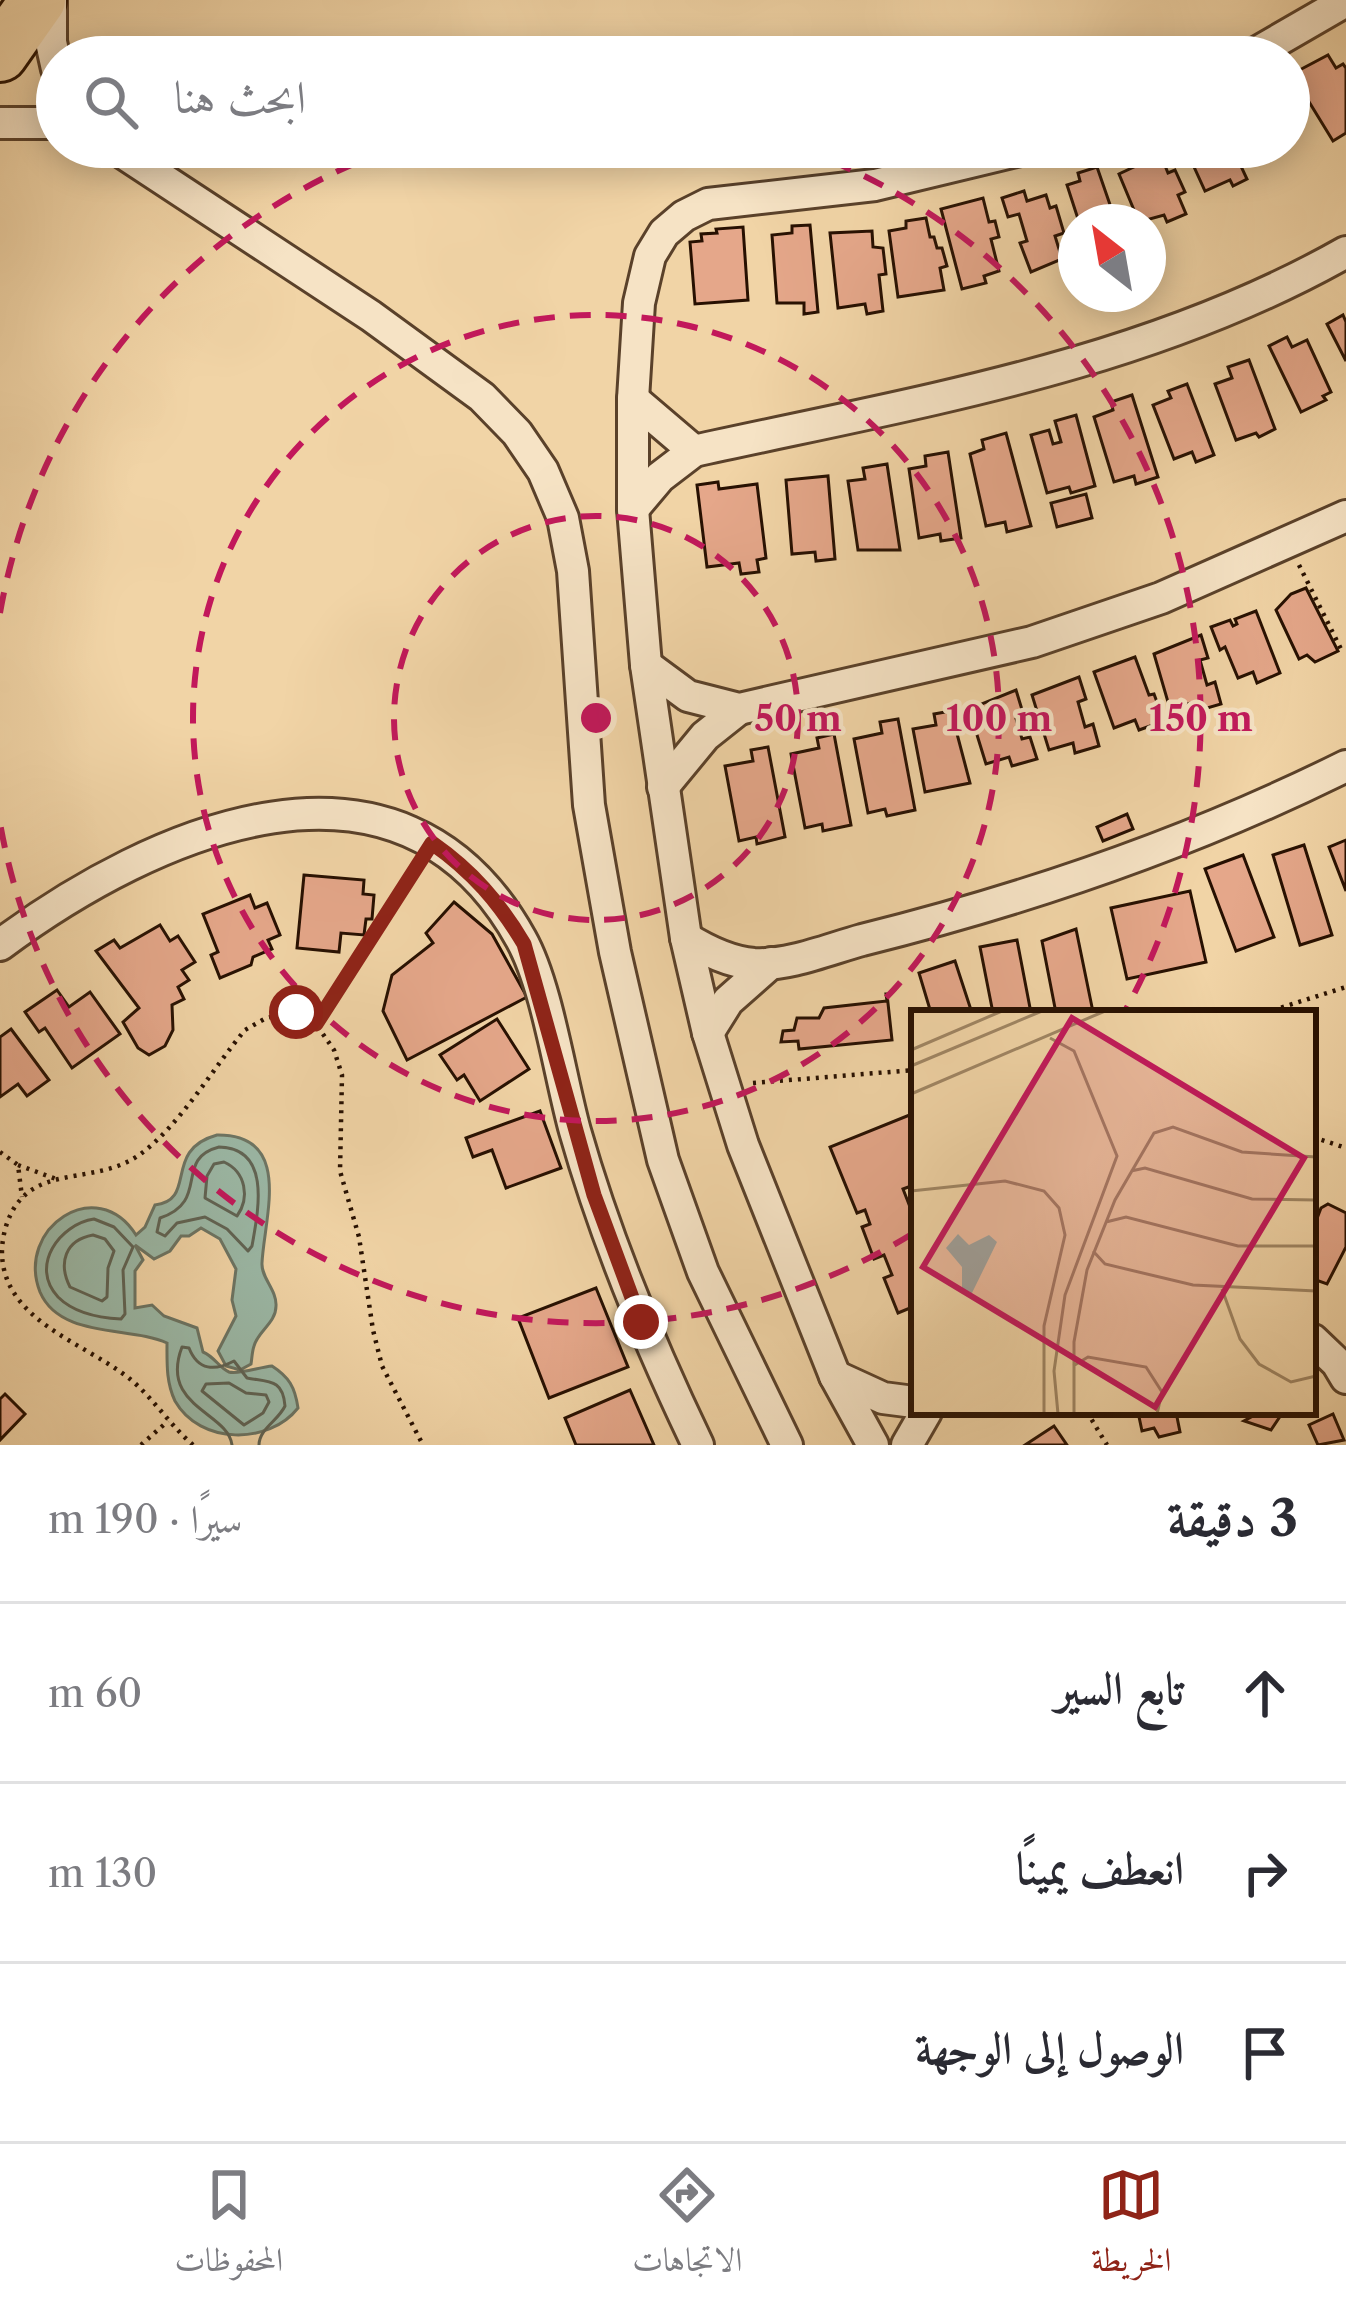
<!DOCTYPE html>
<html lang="ar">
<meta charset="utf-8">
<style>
body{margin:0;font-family:"Libre Caslon Text",Amiri,serif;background:#f2f2f3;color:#2b2b33;direction:rtl}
.compass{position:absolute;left:1058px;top:204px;width:108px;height:108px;border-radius:50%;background:#fff;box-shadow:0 6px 30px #0003;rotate:329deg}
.stop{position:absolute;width:36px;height:36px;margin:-27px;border:9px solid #8f2418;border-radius:50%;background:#fff}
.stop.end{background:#8f2418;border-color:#fff;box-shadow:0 3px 12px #0008}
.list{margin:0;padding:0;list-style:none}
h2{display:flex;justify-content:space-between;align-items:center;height:156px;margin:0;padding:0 48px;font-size:51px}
h2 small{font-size:39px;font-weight:400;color:#7c7c81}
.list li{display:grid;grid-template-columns:78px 1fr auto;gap:36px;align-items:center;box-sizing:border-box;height:180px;padding:0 48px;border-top:3px solid #e1e1e2}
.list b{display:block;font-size:45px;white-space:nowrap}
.list em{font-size:39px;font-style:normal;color:#7c7c81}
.icon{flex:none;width:66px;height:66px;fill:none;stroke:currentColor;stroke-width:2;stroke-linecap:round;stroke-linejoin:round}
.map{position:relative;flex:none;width:1346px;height:1445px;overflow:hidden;direction:ltr}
.search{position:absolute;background:#fff;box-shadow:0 6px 30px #0003;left:36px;right:36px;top:36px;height:132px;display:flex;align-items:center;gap:30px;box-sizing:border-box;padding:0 42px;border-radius:66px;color:#7c7c81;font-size:45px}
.sheet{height:696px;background:#fff}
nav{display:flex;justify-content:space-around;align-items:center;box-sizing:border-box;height:168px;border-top:3px solid #e1e1e2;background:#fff;font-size:33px;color:#7c7c81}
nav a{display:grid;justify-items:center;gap:6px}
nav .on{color:#8f2418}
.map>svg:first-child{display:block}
.water{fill:#9bb8a6;stroke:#6d7564;stroke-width:3}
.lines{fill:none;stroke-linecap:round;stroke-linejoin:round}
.shore{stroke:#616454;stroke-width:3}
.building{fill:#e5a78a;stroke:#271001;stroke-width:3}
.street-casing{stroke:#5a412a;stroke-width:36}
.highway-casing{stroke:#271001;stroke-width:60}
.path{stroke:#271001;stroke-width:4.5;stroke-dasharray:3 6;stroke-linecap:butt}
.street{stroke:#f6e3c5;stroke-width:30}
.highway{stroke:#f1d4a6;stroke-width:54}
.route{stroke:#8f2418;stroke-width:15}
.ring{fill:none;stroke:#c2185b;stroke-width:6;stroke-dasharray:21 15}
.inset-road{fill:none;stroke:#a08664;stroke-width:3}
.view{fill:#c2185b;fill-opacity:0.15;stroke:#c2185b;stroke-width:6}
.inset-edge{fill:none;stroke:#271001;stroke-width:6}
.centre{fill:#c2185b;stroke:#f6e3c5;stroke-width:6}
.ring-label{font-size:36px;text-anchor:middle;font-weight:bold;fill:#c2185b;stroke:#f6e3c5;stroke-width:9;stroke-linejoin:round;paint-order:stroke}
</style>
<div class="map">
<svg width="1346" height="1445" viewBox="0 0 1346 1445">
<rect width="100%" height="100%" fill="#f1d4a6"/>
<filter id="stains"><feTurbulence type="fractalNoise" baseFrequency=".00167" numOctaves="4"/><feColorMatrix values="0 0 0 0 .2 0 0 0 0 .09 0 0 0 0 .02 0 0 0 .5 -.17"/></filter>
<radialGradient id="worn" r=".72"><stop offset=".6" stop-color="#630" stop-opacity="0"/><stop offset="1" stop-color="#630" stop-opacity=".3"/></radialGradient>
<path class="water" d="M217 1135C294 1134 264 1218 262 1263 261 1278 277 1290 276 1306 276 1323 258 1331 254 1346 252 1352 252 1358 251 1364L240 1370 226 1366 218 1351 236 1316 232 1300 236 1269 220 1239 201 1228 189 1236H181L170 1251 154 1259 135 1245 143 1260 135 1271V1308L152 1305 164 1316 197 1328 203 1352C215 1357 219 1368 229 1372 238 1375 260 1367 272 1366 289 1377 295 1387 298 1408 269 1445 200 1445 175 1401 166 1382 167 1363 167 1343 131 1326 60 1339 40 1292 15 1228 97 1173 136 1235L145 1227 155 1205C198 1200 162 1150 217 1135Z"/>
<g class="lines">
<g class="shore">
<path d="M219 1147C272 1148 258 1212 252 1246L248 1251 227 1229 205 1217 177 1223 165 1236 157 1232 160 1218C211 1201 173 1159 219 1147Z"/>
<path d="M224 1162C246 1172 250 1198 237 1216L205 1198 207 1176 214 1164Z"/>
<path d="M94 1219 114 1227 133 1247 123 1270 125 1314 121 1319C100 1318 74 1313 58 1297 29 1266 60 1224 94 1219Z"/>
<path d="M93 1235 105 1239 114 1251 108 1268 107 1297 102 1301 70 1287C58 1263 65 1240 93 1235Z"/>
<polygon points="229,1383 246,1393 266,1395 269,1402 263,1413 244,1425 202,1391 206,1384"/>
<path d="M232 1445C228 1412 159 1407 182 1347L189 1348C198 1371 215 1371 234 1361L247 1378C269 1382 283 1379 285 1406 278 1421 259 1429 259 1445"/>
</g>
</g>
<g class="building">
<polygon points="1328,55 1336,68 1343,64 1346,68 1346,133 1333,141 1292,74"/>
<polygon points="1185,147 1232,147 1247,179 1233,186 1230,180 1205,191"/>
<polygon points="1158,148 1168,173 1175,170 1185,192 1178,195 1186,214 1167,222 1164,215 1139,222 1119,174 1138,165 1135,157"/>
<polygon points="1097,167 1116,222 1079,222 1067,185 1080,181 1078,173"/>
<polygon points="1024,191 1027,201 1046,195 1050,208 1056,206 1064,233 1055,236 1062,259 1031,272 1020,243 1027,241 1019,214 1008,217 1002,198"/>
<polygon points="983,198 989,222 995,221 999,237 991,239 999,271 984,276 986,283 962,289 941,209"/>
<polygon points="926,218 930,237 934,237 937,248 942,248 947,266 940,268 944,290 898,297 889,231 906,228 906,221"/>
<polygon points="810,225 818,312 804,314 804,303 777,303 772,235 792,233 792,226"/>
<polygon points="743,227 748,300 695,304 690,242 702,241 701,234 717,233 716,229"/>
<polygon points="872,231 873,247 883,248 886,274 879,275 883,311 867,314 865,304 838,308 830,233"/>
<polygon points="1343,315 1346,322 1346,361 1327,324"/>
<polygon points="1287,337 1292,347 1307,340 1331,392 1323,396 1326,400 1301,412 1269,346"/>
<polygon points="1249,360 1275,429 1259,437 1256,433 1236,440 1215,384 1232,378 1228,367"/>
<polygon points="1187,384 1214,455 1196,462 1192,452 1174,459 1153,405 1171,398 1168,391"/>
<polygon points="1132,395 1158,477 1136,484 1134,476 1114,482 1094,417 1113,410 1111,402"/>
<polygon points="1076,415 1095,486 1071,493 1069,487 1047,493 1031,435 1049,430 1053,444 1061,442 1055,421"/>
<polygon points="1006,433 1031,526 1007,532 1005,522 986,526 970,454 984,449 982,440"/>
<polygon points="948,452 961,538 941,541 940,534 919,538 909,469 926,466 925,456"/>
<polygon points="887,464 900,550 858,550 848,481 865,479 863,468"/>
<polygon points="828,476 835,559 816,561 815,552 792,554 786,480"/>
<polygon points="718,482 719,489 757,484 766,558 757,560 759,572 741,574 739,563 707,567 697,485"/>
<polygon points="1086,494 1092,518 1057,527 1051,503"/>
<polygon points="1306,588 1338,651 1315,662 1307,655 1299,659 1276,610 1291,594"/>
<polygon points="1256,611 1280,673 1257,683 1253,672 1238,678 1225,647 1220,650 1211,627 1230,620 1233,626 1237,624 1235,619"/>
<polygon points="1201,635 1208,658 1200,660 1207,685 1215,682 1221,704 1197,711 1194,702 1170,709 1154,654"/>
<polygon points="1135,657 1149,695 1154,694 1164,721 1139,730 1135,720 1114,728 1094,672"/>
<polygon points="1079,677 1086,699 1078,702 1085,727 1093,724 1099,746 1075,753 1073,743 1049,750 1032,695"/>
<polygon points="1016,690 1023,713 1015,715 1022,739 1030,737 1037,759 1012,766 1009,757 986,764 969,709"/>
<polygon points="951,711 970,783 925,792 913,729 936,725 934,714"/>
<polygon points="898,719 915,810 887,816 885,809 868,813 854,739 882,733 880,722"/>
<polygon points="834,734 851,825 823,831 822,824 805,828 791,754 819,748 817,738"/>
<polygon points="768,747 785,837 757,844 756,837 739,841 725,766 753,761 751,750"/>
<polygon points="1127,814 1133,829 1103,841 1097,827"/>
<polygon points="1346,840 1346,891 1329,847"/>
<polygon points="1304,845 1332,935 1300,945 1273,855"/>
<polygon points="1243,855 1274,937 1236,951 1205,869"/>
<polygon points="304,875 364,880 363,894 374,895 372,919 366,919 364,935 341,933 339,952 297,948"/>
<polygon points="1190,891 1206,962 1127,979 1111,908"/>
<polygon points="250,895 255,908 267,903 280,935 268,940 272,949 253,957 251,965 220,978 211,955 218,952 203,914"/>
<polygon points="454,902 492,934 527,997 407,1060 383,1011 392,975 433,943 426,933"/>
<polygon points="160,925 170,941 178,936 195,962 182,970 189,980 178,987 184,999 172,1005 173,1030 165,1046 149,1055 138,1048 123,1022 139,1008 96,951 114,940 120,948"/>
<polygon points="1076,929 1093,1012 1056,1013 1042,941"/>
<polygon points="1017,940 1031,1013 993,1013 980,947"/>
<polygon points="955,961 972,1013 931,1013 919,973"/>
<polygon points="57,990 69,1007 90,992 120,1034 72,1068 45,1028 39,1032 25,1012"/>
<polygon points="886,994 887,994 892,1040 799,1049 798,1041 781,1042 783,1031 794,1030 797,1018 819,1018 824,1008 887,1001"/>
<polygon points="497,1019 529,1069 480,1101 464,1075 457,1080 440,1055"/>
<polygon points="11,1029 49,1080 27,1096 18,1084 0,1097 0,1037"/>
<polygon points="540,1111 561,1168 506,1188 492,1150 473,1157 466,1138"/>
<polygon points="912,1114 914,1185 903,1189 910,1207 914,1205 914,1318 910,1308 898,1313 884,1278 892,1275 884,1255 874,1259 862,1227 870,1224 865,1210 857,1213 830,1147"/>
<polygon points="1328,1204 1346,1213 1346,1247 1327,1284 1313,1279 1313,1229 1321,1208"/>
<polygon points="596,1288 628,1367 549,1398 518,1318"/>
<polygon points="630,1390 654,1445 576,1445 565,1418"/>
<polygon points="5,1394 25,1414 0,1440 0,1399"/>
<polygon points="1138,1412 1176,1412 1180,1432 1159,1437 1154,1428 1142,1431"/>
<polygon points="1247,1412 1283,1412 1271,1430 1244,1421 1251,1417"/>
<polygon points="1333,1414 1344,1440 1318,1445 1309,1425"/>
<polygon points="1054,1426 1067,1445 1025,1445"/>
</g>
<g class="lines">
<g class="street-casing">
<g id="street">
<polyline points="51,0 51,42 57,69"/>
<polyline points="1249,57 1346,1"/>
<polyline points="0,123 57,123"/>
<polyline points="114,147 371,316 482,397 517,433 543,471 563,518 573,571 589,805 615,952 663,1160 703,1272 787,1445"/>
<polyline points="633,399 694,451"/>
<path d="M633 509 660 477 694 451C916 402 1145 366 1346 252"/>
<polyline points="646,665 688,696 739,709 1032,642 1161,598 1346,516"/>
<polyline points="663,787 705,736 739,709"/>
<path d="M686 938C707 951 729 962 754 964 789 966 829 949 862 940 1027 899 1193 842 1346 766"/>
<path d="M0 945C153 831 400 721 521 939 547 985 560 1077 575 1131 606 1240 649 1343 698 1445"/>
<polyline points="708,1033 728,1001 771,963"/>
<polyline points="1313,1340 1337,1363 1346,1378"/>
<polyline points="835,1376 883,1398 914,1402"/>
<polyline points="873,1445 835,1376 743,1145 708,1033 686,938 646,665 633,509 633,399 639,303 650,256 664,233 684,216 708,204 875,185 1033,147"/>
<polyline points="907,1445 926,1412"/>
</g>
</g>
<g class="highway-casing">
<polyline id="highway" points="0,54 38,0"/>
</g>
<g class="path">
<polyline points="1299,565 1341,649"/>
<polyline points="1264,1013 1346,987"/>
<polyline points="316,1024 417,867"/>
<polyline points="753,1083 914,1070"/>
<polyline points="1313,1137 1346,1148"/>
<polyline points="0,1152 18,1165 22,1197"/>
<polyline points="18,1165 56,1179"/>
<polyline points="1087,1412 1107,1445"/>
<polyline points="141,1445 168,1421"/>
<path d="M193 1445C170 1425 153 1398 130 1379 84 1342 0 1320 2 1249 3 1231 9 1212 21 1199 49 1168 101 1182 139 1155 179 1127 213 1068 245 1030L266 1018 296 1012 316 1024 334 1050 342 1075 340 1171 359 1237 373 1330 382 1366 423 1445"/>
</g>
<use href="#street" class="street"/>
<use href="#highway" class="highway"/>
</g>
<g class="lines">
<path class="route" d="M296 1012 316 1024 432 843C472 871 499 902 524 944L594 1195 641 1322"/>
</g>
<g class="ring">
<circle cx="596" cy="718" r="202"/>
<circle cx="596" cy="718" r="403"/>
<path d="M912 1234A605 605 0 0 1 0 823M0 613A605 605 0 0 1 394 148M798 148A605 605 0 0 1 1125 1011"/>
</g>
<g transform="translate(911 1010)">
<rect width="405" height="405" fill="#f1d4a6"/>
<path d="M47 224 58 235 78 225 86 232 60 285 51 281V257L35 238Z" fill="#9bb8a6"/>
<path class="inset-road" d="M139 28 163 41 206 146 154 285 143 361 147 404M0 40 91 1M0 56 131 1M0 84 194 1M220 161 234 158 341 189 405 190M0 181 94 171 133 181 148 198 154 225 133 316V404M195 212 215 207 327 236H405M182 241 194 254 282 275 405 281M311 279 329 329 348 354 380 372 405 366M162 356 177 347 235 357 251 382 246 404M163 404V332L176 260 204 190 243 123 262 117 331 142 405 147"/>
<path class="view" d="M161 8 393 148 244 397 12 257Z"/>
<rect width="405" height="405" class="inset-edge"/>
</g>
<circle cx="596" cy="718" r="18" class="centre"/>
<g class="ring-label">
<text x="798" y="731">50 m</text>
<text x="999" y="731">100 m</text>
<text x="1201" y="731">150 m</text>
</g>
<rect width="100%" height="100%" filter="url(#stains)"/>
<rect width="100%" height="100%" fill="url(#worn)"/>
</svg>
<svg class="compass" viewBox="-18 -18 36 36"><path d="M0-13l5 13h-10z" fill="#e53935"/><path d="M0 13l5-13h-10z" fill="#7c7c81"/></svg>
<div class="stop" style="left:296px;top:1012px"></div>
<div class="stop end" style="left:641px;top:1322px"></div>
<div class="search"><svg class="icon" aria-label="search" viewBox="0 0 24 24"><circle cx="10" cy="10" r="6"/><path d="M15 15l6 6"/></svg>ابحث هنا</div>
</div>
<section class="sheet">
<h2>3 دقيقة<small>سيرًا · 190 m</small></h2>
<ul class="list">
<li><svg class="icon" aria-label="ahead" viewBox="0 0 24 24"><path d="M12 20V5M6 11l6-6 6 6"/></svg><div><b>تابع السير</b></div><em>60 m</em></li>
<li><svg class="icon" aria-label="right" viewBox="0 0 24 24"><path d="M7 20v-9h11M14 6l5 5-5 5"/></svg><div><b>انعطف يمينًا</b></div><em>130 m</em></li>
<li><svg class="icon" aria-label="arrive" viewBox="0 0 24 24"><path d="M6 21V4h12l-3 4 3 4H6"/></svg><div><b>الوصول إلى الوجهة</b></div></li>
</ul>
</section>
<nav>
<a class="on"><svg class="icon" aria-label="map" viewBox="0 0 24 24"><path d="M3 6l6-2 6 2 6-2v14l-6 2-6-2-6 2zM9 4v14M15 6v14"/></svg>الخريطة</a>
<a><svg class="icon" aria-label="directions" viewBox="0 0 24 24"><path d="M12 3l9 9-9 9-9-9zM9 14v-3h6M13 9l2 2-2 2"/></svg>الاتجاهات</a>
<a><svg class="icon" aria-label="saved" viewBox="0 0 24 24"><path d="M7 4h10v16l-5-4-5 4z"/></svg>المحفوظات</a>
</nav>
